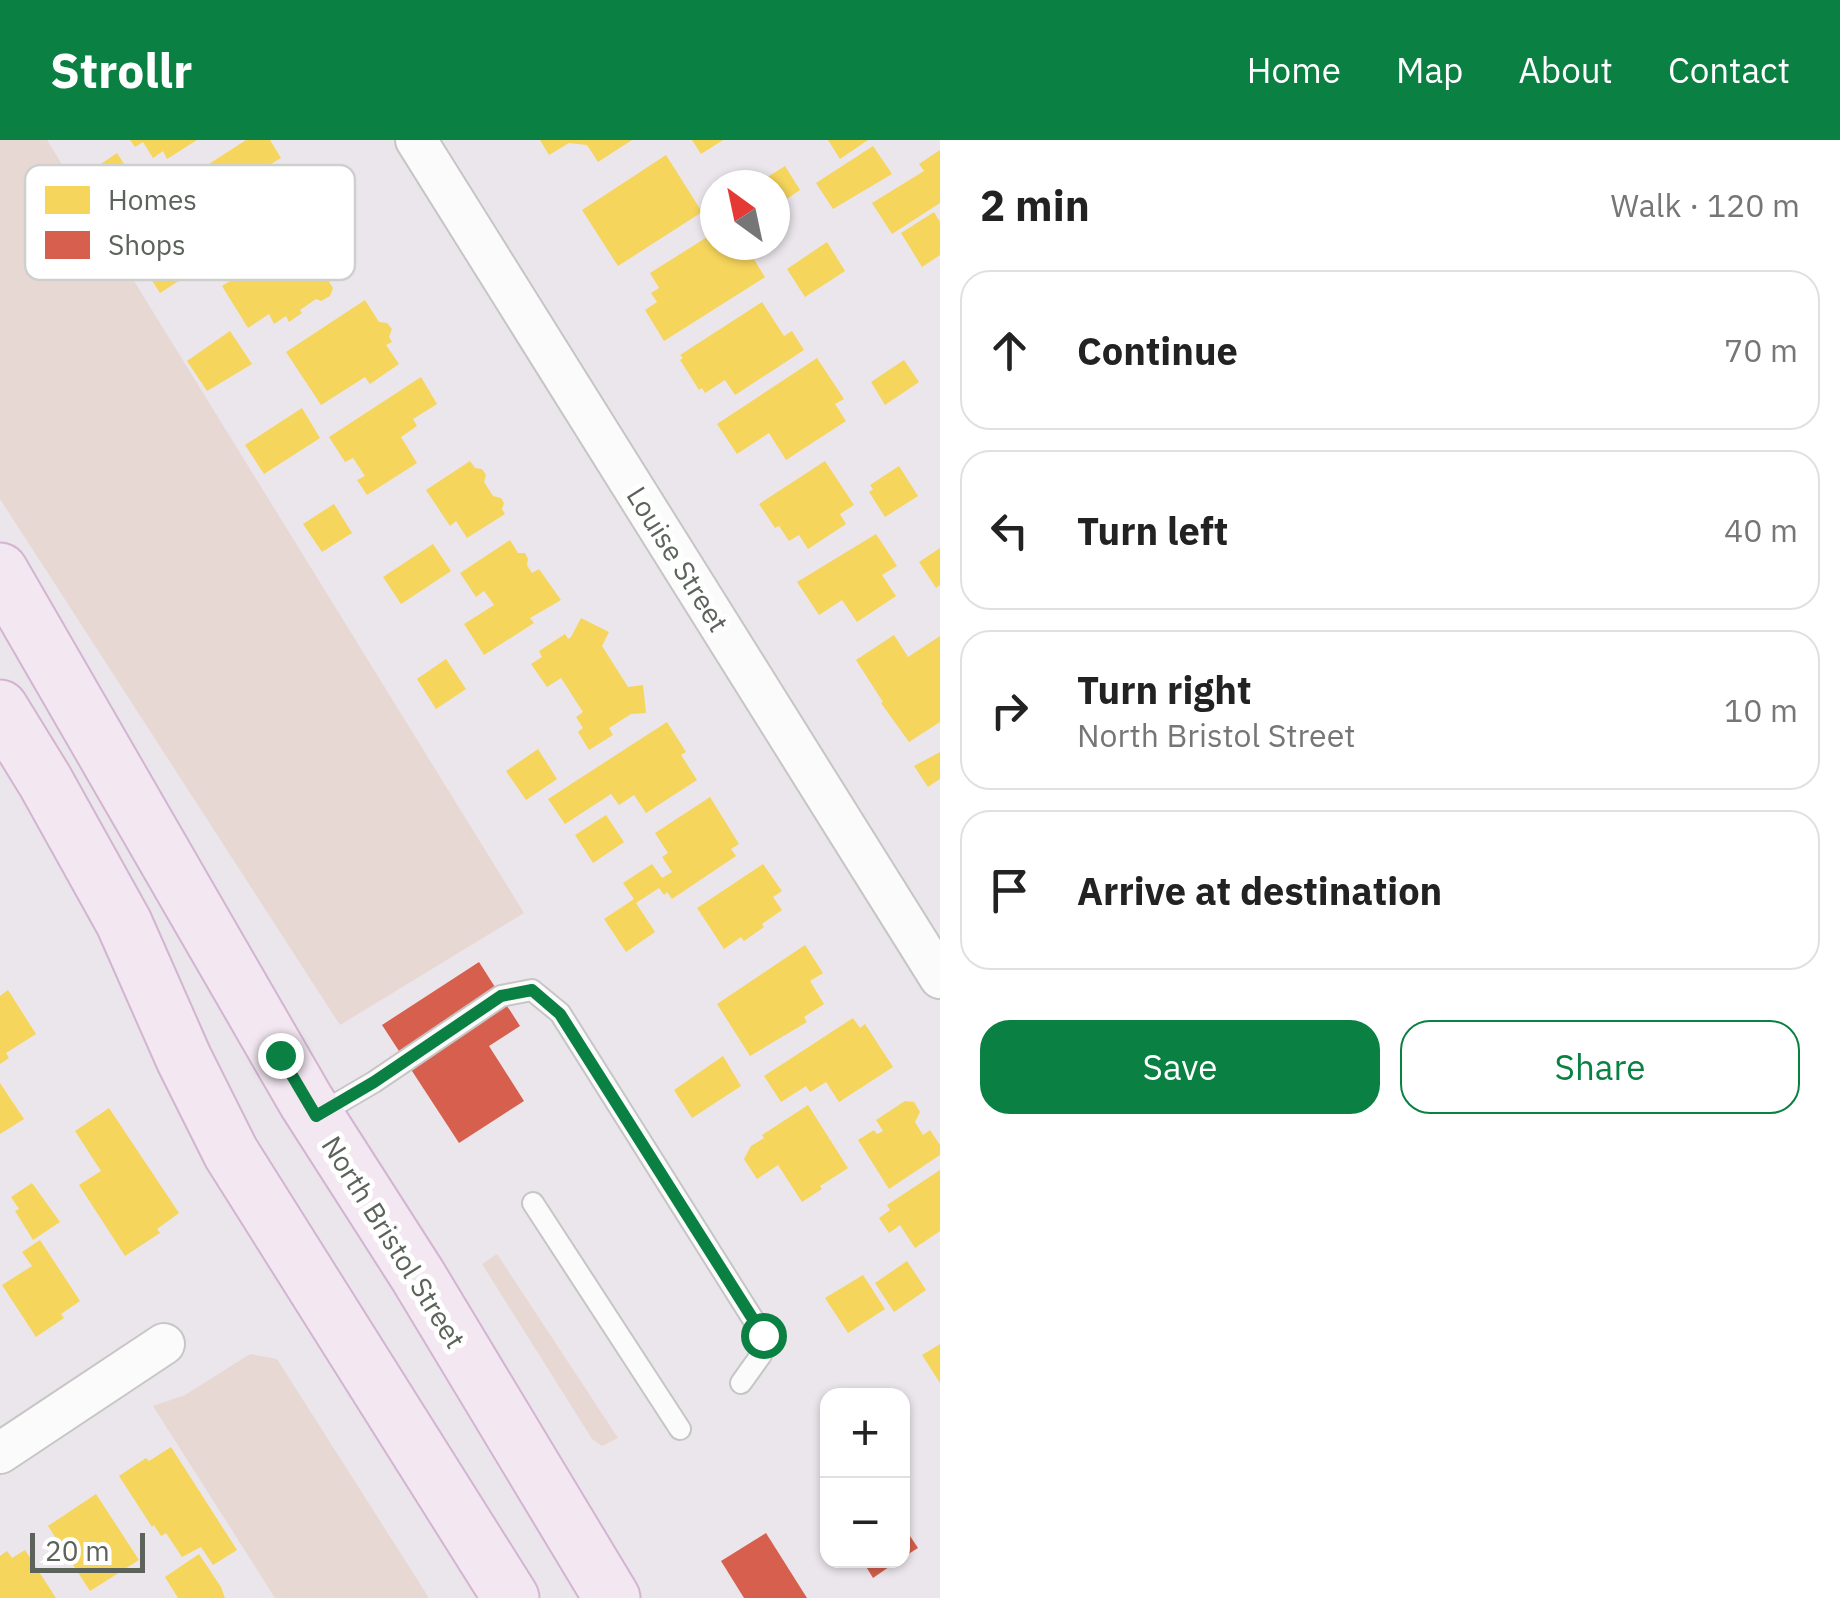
<!DOCTYPE html>
<meta charset="utf-8">
<style>
body{margin:0;font-family:"IBM Plex Sans",sans-serif;background:#f2f2f2;color:#222}
.controls{position:absolute;right:30px;bottom:30px;display:grid;overflow:hidden;border-radius:20px;box-shadow:0 2px 8px #0004}
.controls button{width:90px;height:90px;display:grid;place-items:center;padding:0;border:0;border-bottom:2px solid #e0e0e0;background:#fff;color:#222;font:50px sans-serif}
.compass{position:absolute;left:700px;top:30px;width:90px;height:90px;border-radius:50%;background:#fff;box-shadow:0 2px 8px #0004;rotate:327deg}
.scale{position:absolute;left:30px;bottom:25px;width:115px;box-sizing:border-box;padding-left:10px;border:5px solid #5c635b;border-top:0;font-size:28px;line-height:35px;white-space:nowrap;color:#5c635b;-webkit-text-stroke:8px #fff;paint-order:stroke}
.stop{position:absolute;width:30px;height:30px;margin:-22px;border:8px solid #0b8043;border-radius:50%;background:#fff}
.stop.end{background:#0b8043;border-color:#fff;box-shadow:0 2px 10px #0008}
.list{margin:0;padding:0;list-style:none}
h2{display:flex;justify-content:space-between;align-items:center;height:130px;margin:0;padding:0 40px;font-size:42px}
h2 small{font-size:32px;font-weight:400;color:#767676}
.list li{display:grid;grid-template-columns:65px 1fr auto;gap:30px;align-items:center;box-sizing:border-box;height:160px;margin:0 20px 20px;padding:0 20px;border:2px solid #e0e0e0;border-radius:30px}
.list b{display:block;font-size:38px;white-space:nowrap}
.list p{margin:0;font-size:32px;white-space:nowrap;color:#767676}
.list em{font-size:32px;font-style:normal;color:#767676}
.actions{display:flex;gap:20px;padding:30px 40px}
.actions a{flex:1;padding:22px 0;border:2px solid #0b8043;border-radius:30px;text-align:center;font-size:35px;color:#0b8043}
.actions .main{background:#0b8043;color:#fff}
.icon{flex:none;width:55px;height:55px;fill:none;stroke:currentColor;stroke-width:2;stroke-linecap:round;stroke-linejoin:round}
.map{position:relative;flex:none;width:940px;height:1458px;overflow:hidden}
header{display:flex;align-items:center;gap:60px;box-sizing:border-box;height:140px;padding:0 50px;background:#0b8043;color:#fff}
header strong{font-size:48px}
nav{display:flex;gap:55px;margin-inline-start:auto;font-size:35px}
main{display:flex}
aside{flex:1;background:#fff}
.map>svg:first-child{display:block}
.green{fill:#e8d8d3}
.homes{fill:#f6d55c}
.shops{fill:#d6604d}
.lines{fill:none;stroke-linecap:round;stroke-linejoin:round}
.service-casing{stroke:#c6c6c5;stroke-width:24}
.minor-casing{stroke:#c6c6c5;stroke-width:44}
.primary-casing{stroke:#d3b4d1;stroke-width:59}
.service{stroke:#fcfbfc;stroke-width:20}
.minor{stroke:#fcfbfc;stroke-width:40}
.primary{stroke:#f3e7f1;stroke-width:55}
.route{stroke:#0b8043;stroke-width:12}
.labels{text-anchor:middle;dominant-baseline:central;stroke-width:10;stroke-linejoin:round;paint-order:stroke}
.street-label{font-size:28px;fill:#5c635b;stroke:#fff}
.key{fill:#fff;stroke:#ced0ce;stroke-width:2.5}
.key-label{font-size:28px;fill:#5c635b}
</style>
<header>
<strong>Strollr</strong>
<nav><a>Home</a><a>Map</a><a>About</a><a>Contact</a></nav>
</header>
<main>
<div class="map">
<svg width="940" height="1458" viewBox="0 0 940 1458">
<rect width="100%" height="100%" fill="#ebe6eb"/>
<g class="green">
<polygon points="0,0 47,0 524,773 340,885 0,359"/>
<polygon points="497,1114 618,1298 602,1306 592,1299 482,1124"/>
<polygon points="250,1214 277,1219 429,1458 275,1458 153,1266 185,1255"/>
</g>
<g class="homes">
<polygon points="130,0 197,0 167,19 163,11 153,18 143,2 135,7"/>
<polygon points="246,0 270,0 281,18 266,27 272,37 267,40 279,58 217,98 197,68 194,70 178,44"/>
<polygon points="540,0 632,0 598,22 587,5 569,3 549,15"/>
<polygon points="692,0 723,0 701,14"/>
<polygon points="828,0 868,0 840,19"/>
<polygon points="873,6 892,34 833,69 816,43"/>
<polygon points="940,10 940,63 892,94 872,63 924,31 919,24"/>
<polygon points="117,13 126,27 129,26 146,53 115,73 89,32"/>
<polygon points="666,15 702,72 618,126 582,70"/>
<polygon points="785,26 800,50 775,67 775,45 755,45"/>
<polygon points="934,72 940,82 940,115 922,127 901,93"/>
<polygon points="322,83 351,128 329,142 333,148 330,156 321,161 316,159 300,170 302,173 289,182 286,176 274,184 269,174 248,188 222,146"/>
<polygon points="715,92 715,105 745,105 765,137 664,201 645,170 657,162 651,153 659,148 650,133"/>
<polygon points="827,102 845,131 805,157 787,129"/>
<polygon points="173,105 191,133 160,153 142,125"/>
<polygon points="365,160 379,182 387,183 392,189 389,197 392,202 386,205 399,224 370,244 365,237 321,265 286,212"/>
<polygon points="762,162 784,196 792,191 804,210 735,255 725,240 705,253 702,248 699,250 680,220 683,218 680,215"/>
<polygon points="230,191 252,224 207,251 187,221"/>
<polygon points="817,218 844,259 835,264 846,281 786,320 769,293 737,314 717,284"/>
<polygon points="904,220 919,242 885,265 871,242"/>
<polygon points="421,237 437,264 413,279 417,286 401,297 417,323 367,355 357,340 365,336 353,318 345,322 329,297"/>
<polygon points="302,268 320,298 264,334 245,305"/>
<polygon points="470,321 475,328 482,329 486,335 484,342 493,356 501,358 504,363 502,369 505,374 467,398 456,381 450,386 426,350"/>
<polygon points="825,321 854,365 840,374 846,384 808,409 799,395 789,401 779,386 775,388 759,364"/>
<polygon points="899,326 918,356 885,377 869,352 873,349 870,345"/>
<polygon points="334,364 352,393 322,412 303,384"/>
<polygon points="876,394 897,426 882,435 896,456 857,482 842,460 819,475 797,442"/>
<polygon points="510,400 518,413 525,413 528,419 527,425 532,433 539,429 561,460 530,478 534,483 484,515 464,484 494,465 484,451 476,457 460,433"/>
<polygon points="433,404 451,431 401,464 383,437"/>
<polygon points="940,408 940,445 936,448 919,422"/>
<polygon points="581,478 609,492 602,506 628,547 643,545 646,573 631,574 609,588 613,595 589,610 578,592 583,588 576,577 583,572 561,538 547,547 531,524 542,517 539,511 565,494 568,499 571,497"/>
<polygon points="894,495 908,517 940,496 940,582 909,602 881,563 883,562 856,520"/>
<polygon points="446,519 466,549 436,569 417,539"/>
<polygon points="667,582 686,612 681,615 697,640 646,673 634,655 619,665 611,654 565,684 548,659"/>
<polygon points="538,609 557,639 526,660 506,631"/>
<polygon points="940,612 940,639 928,647 914,626"/>
<polygon points="710,657 739,704 731,709 736,716 672,759 667,752 664,755 659,748 636,763 655,792 626,812 604,779 634,759 623,743 652,724 662,738 672,732 662,717 668,713 655,693"/>
<polygon points="606,675 624,702 593,723 575,695"/>
<polygon points="763,724 782,751 773,757 782,770 762,784 764,787 744,801 741,797 724,809 697,768"/>
<polygon points="805,805 823,833 810,841 824,864 804,877 807,882 750,916 717,864"/>
<polygon points="8,850 36,894 6,913 9,918 0,924 0,856"/>
<polygon points="853,878 860,888 865,884 893,927 839,962 826,942 810,952 806,946 781,962 764,936"/>
<polygon points="723,916 741,946 692,978 674,950"/>
<polygon points="0,943 24,979 0,994"/>
<polygon points="905,961 914,962 920,972 915,982 923,995 930,990 940,1005 940,1015 889,1049 858,1000 874,990 877,994 883,991 876,980"/>
<polygon points="808,965 848,1028 820,1046 822,1049 802,1062 778,1025 757,1039 744,1019 751,1006 764,998 762,995"/>
<polygon points="109,968 179,1073 157,1089 160,1093 125,1116 79,1045 101,1031 75,991"/>
<polygon points="940,1030 940,1091 915,1108 900,1085 889,1093 879,1078 890,1070 887,1065"/>
<polygon points="32,1043 60,1082 33,1100 15,1071 19,1069 11,1057"/>
<polygon points="40,1100 80,1161 61,1174 64,1178 36,1197 2,1145 32,1126 22,1112"/>
<polygon points="907,1121 926,1150 894,1172 875,1143"/>
<polygon points="863,1135 885,1169 848,1193 825,1158"/>
<polygon points="940,1204 940,1243 922,1215"/>
<polygon points="171,1307 237,1410 213,1425 201,1407 182,1417 166,1393 161,1396 154,1385 152,1387 119,1336 146,1318 149,1321"/>
<polygon points="96,1354 139,1420 90,1451 48,1386"/>
<polygon points="25,1410 56,1458 0,1458 0,1416 7,1411 12,1418"/>
<polygon points="199,1414 221,1447 225,1458 178,1458 165,1437"/>
</g>
<g class="shops">
<polygon points="479,822 520,886 489,906 524,961 459,1003 382,885"/>
<polygon points="902,1384 918,1408 902,1418"/>
<polygon points="766,1393 807,1458 744,1458 721,1421"/>
<polygon points="862,1420 899,1420 873,1438"/>
</g>
<g class="lines">
<g class="service-casing">
<g id="service">
<polyline points="316,976 374,942 501,856 532,850 560,873 763,1195 761,1215 741,1243"/>
<polyline points="533,1063 680,1289"/>
</g>
</g>
<g class="minor-casing">
<g id="minor">
<polyline points="416,0 940,838"/>
<polyline points="0,1313 164,1204"/>
</g>
</g>
<g class="primary-casing">
<g id="primary">
<polyline points="0,431 306,961 418,1136 612,1458"/>
<polyline points="0,568 45,641 124,783 184,919 231,1013 511,1458"/>
</g>
</g>
<use href="#service" class="service"/>
<use href="#minor" class="minor"/>
<use href="#primary" class="primary"/>
</g>
<g class="lines">
<polyline class="route" points="280,915 316,976 374,942 501,856 532,850 560,874 763,1195"/>
</g>
<g class="labels">
<g class="street-label">
<text transform="translate(678 419) rotate(58)">Louise Street</text>
<text transform="translate(394 1102) rotate(58)">North Bristol Street</text>
</g>
</g>
<rect x="25" y="25" width="330" height="115" rx="15" class="key"/>
<rect x="45" y="46" width="45" height="28" fill="#f6d55c"/>
<rect x="45" y="91" width="45" height="28" fill="#d6604d"/>
<g class="key-label">
<text x="108" y="70">Homes</text>
<text x="108" y="115">Shops</text>
</g>
</svg>
<div class="controls">
<button>+</button>
<button>−</button>
</div>
<svg class="compass" viewBox="-18 -18 36 36"><path d="M0-13l5 13h-10z" fill="#e53935"/><path d="M0 13l5-13h-10z" fill="#767676"/></svg>
<div class="scale">20 m</div>
<div class="stop" style="left:763px;top:1195px"></div>
<div class="stop end" style="left:280px;top:915px"></div>
</div>
<aside>
<h2>2 min<small>Walk · 120 m</small></h2>
<ul class="list">
<li><svg class="icon" aria-label="ahead" viewBox="0 0 24 24"><path d="M12 20V5M6 11l6-6 6 6"/></svg><div><b>Continue</b></div><em>70 m</em></li>
<li><svg class="icon" aria-label="left" viewBox="0 0 24 24"><path d="M17 20v-9H6M10 6l-5 5 5 5"/></svg><div><b>Turn left</b></div><em>40 m</em></li>
<li><svg class="icon" aria-label="right" viewBox="0 0 24 24"><path d="M7 20v-9h11M14 6l5 5-5 5"/></svg><div><b>Turn right</b><p>North Bristol Street</p></div><em>10 m</em></li>
<li><svg class="icon" aria-label="arrive" viewBox="0 0 24 24"><path d="M6 21V4h12l-3 4 3 4H6"/></svg><div><b>Arrive at destination</b></div></li>
</ul>
<div class="actions"><a class="main">Save</a><a>Share</a></div>
</aside>
</main>
